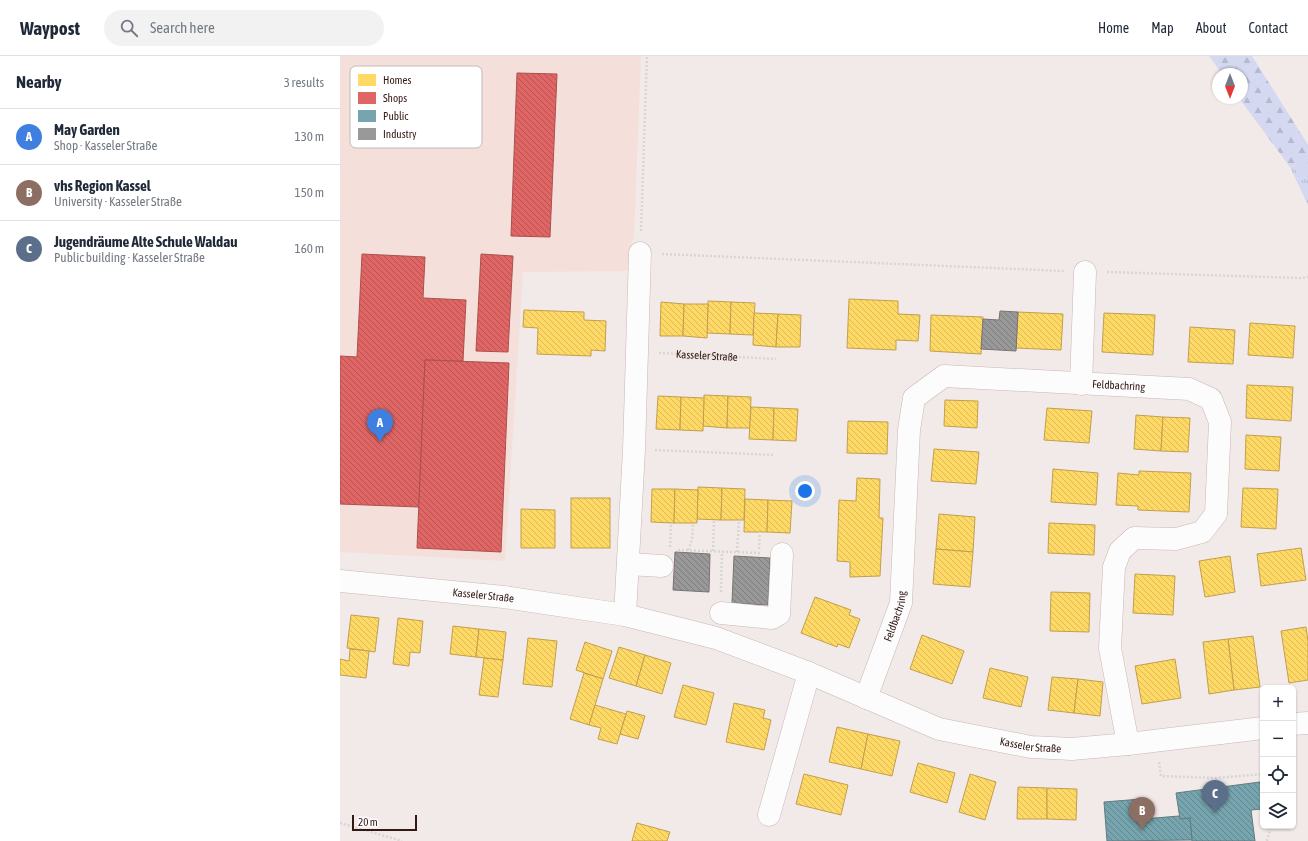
<!DOCTYPE html>
<meta charset="utf-8">
<style>
body{margin:0;font-family:"Asap Condensed",sans-serif;background:#f2f2f3;color:#1f2937}
.controls{position:absolute;right:12px;bottom:12px;display:grid;overflow:hidden;border-radius:6px;box-shadow:0 1px 3px #0004}
.controls button{width:36px;height:36px;display:grid;place-items:center;padding:0;border:0;border-bottom:1px solid #e0e1e3;background:#fff;color:#1f2937;font:20px sans-serif}
.compass{position:absolute;left:872px;top:12px;width:36px;height:36px;border-radius:50%;background:#fff;box-shadow:0 1px 3px #0004;rotate:180deg}
.scale{position:absolute;left:12px;bottom:10px;width:65px;box-sizing:border-box;padding-left:4px;border:2px solid #321914;border-top:0;font-size:11px;line-height:14px;white-space:nowrap;color:#321914;-webkit-text-stroke:3px #fff;paint-order:stroke}
.you{position:absolute;left:465px;top:435px;width:14px;height:14px;margin:-10px;border:3px solid #fff;border-radius:50%;background:#1a73e8;box-shadow:0 0 0 6px #1a73e833}
.badge{display:grid;place-items:center;width:26px;height:26px;border-radius:50%;background:#75625e;color:#fff;font-size:13px;font-weight:700}
.pin{position:absolute;translate:-50% -33px;filter:drop-shadow(0 1px 2px #0008)}
.pin::after{content:'';position:absolute;top:21px;width:14px;height:12px;background:inherit;clip-path:polygon(0 0,100% 0,50% 100%)}
.list{margin:0;padding:0;list-style:none}
h2{display:flex;justify-content:space-between;align-items:center;height:52px;margin:0;padding:0 16px;font-size:17px}
h2 small{font-size:13px;font-weight:400;color:#747a83}
.list li{display:grid;grid-template-columns:26px 1fr auto;gap:12px;align-items:center;box-sizing:border-box;height:56px;padding:0 16px;border-top:1px solid #e0e1e3}
.list b{display:block;font-size:15px;white-space:nowrap}
.list p{margin:0;font-size:13px;white-space:nowrap;color:#747a83}
.list em{font-size:13px;font-style:normal;color:#747a83}
.icon{flex:none;width:22px;height:22px;fill:none;stroke:currentColor;stroke-width:2;stroke-linecap:round;stroke-linejoin:round}
.map{position:relative;flex:none;width:968px;height:785px;overflow:hidden}
header{display:flex;align-items:center;gap:24px;box-sizing:border-box;height:56px;padding:0 20px;background:#fff;border-bottom:1px solid #e0e1e3}
header strong{font-size:19px}
nav{display:flex;gap:22px;margin-inline-start:auto;font-size:14px}
.search{width:280px;height:36px;background:#f2f2f3;display:flex;align-items:center;gap:10px;box-sizing:border-box;padding:0 14px;border-radius:22px;color:#747a83;font-size:15px}
main{display:flex}
aside{flex:1;background:#fff}
.map>svg:first-child{display:block}
.built{fill:#f4dfda}
.grass{fill:url(#grass-tufts)}
.forest{fill:url(#forest-firs)}
.homes{fill:url(#homes-back-hatch);stroke:#c29f4d}
.shops{fill:url(#shops-back-hatch);stroke:#ac4f4d}
.public{fill:url(#public-back-hatch);stroke:#627b80}
.industry{fill:url(#industry-back-hatch);stroke:#7a7371}
.lines{fill:none;stroke-linecap:round;stroke-linejoin:round}
.minor-casing{stroke:#c7b7b4;stroke-width:23}
.path{stroke:#d8d5d4;stroke-width:2.5;stroke-dasharray:2 2;stroke-linecap:butt}
.minor{stroke:#fdfcfc;stroke-width:22}
.labels{text-anchor:middle;dominant-baseline:central;stroke-width:4;stroke-linejoin:round;paint-order:stroke}
.street-label{font-size:11px;fill:#321914;stroke:#fff}
.key{fill:#fff;stroke:#c2bab8;stroke-width:1}
.key-label{font-size:11px;fill:#321914}
</style>
<header>
<strong>Waypost</strong>
<div class="search"><svg class="icon" aria-label="search" viewBox="0 0 24 24"><circle cx="10" cy="10" r="6"/><path d="M15 15l6 6"/></svg>Search here</div>
<nav><a>Home</a><a>Map</a><a>About</a><a>Contact</a></nav>
</header>
<main>
<aside>
<h2>Nearby<small>3 results</small></h2>
<ul class="list">
<li><span class="badge" style="background:#3f7fe0">A</span><div><b>May Garden</b><p>Shop · Kasseler Straße</p></div><em>130 m</em></li>
<li><span class="badge" style="background:#8d6e63">B</span><div><b>vhs Region Kassel</b><p>University · Kasseler Straße</p></div><em>150 m</em></li>
<li><span class="badge" style="background:#5c6f8a">C</span><div><b>Jugendräume Alte Schule Waldau</b><p>Public building · Kasseler Straße</p></div><em>160 m</em></li>
</ul>
</aside>
<div class="map">
<svg width="968" height="785" viewBox="0 0 968 785">
<defs>
<pattern id="grass-tufts" width="24" height="20" patternUnits="userSpaceOnUse"><rect width="24" height="20" fill="#d4d8f0"/><path d="M3 7l-1-3M5 7V3M7 7l1-3M15 17l-1-3M17 17v-4M19 17l1-3" fill="none" stroke="#b6b9cd"/></pattern>
<pattern id="forest-firs" width="22" height="20" patternUnits="userSpaceOnUse"><rect width="22" height="20" fill="#d4d8f0"/><path d="M5 1l3.5 6h-7zM16 11l3.5 6h-7z" fill="#b6b9cd"/></pattern>
<pattern id="homes-back-hatch" width="6" height="6" patternUnits="userSpaceOnUse"><rect width="6" height="6" fill="#ffd966"/><path d="M-1 5l2 2M0 0l6 6M5-1l2 2" fill="none" stroke="#dbba58"/></pattern>
<pattern id="shops-back-hatch" width="6" height="6" patternUnits="userSpaceOnUse"><rect width="6" height="6" fill="#e06666"/><path d="M-1 5l2 2M0 0l6 6M5-1l2 2" fill="none" stroke="#b65353"/></pattern>
<pattern id="public-back-hatch" width="6" height="6" patternUnits="userSpaceOnUse"><rect width="6" height="6" fill="#76a5af"/><path d="M-1 5l2 2M0 0l6 6M5-1l2 2" fill="none" stroke="#61868d"/></pattern>
<pattern id="industry-back-hatch" width="6" height="6" patternUnits="userSpaceOnUse"><rect width="6" height="6" fill="#999"/><path d="M-1 5l2 2M0 0l6 6M5-1l2 2" fill="none" stroke="#7d7c7c"/></pattern>
</defs>
<rect width="100%" height="100%" fill="#f2eae8"/>
<polygon class="built" points="0,0 301,0 294,181 291,189 288,215 183,216 165,505 0,496"/>
<polygon class="grass" points="968,106 968,149 950,111"/>
<polygon class="forest" points="869,0 912,0 968,89 968,106 950,111 899,42 902,42 902,18 882,18"/>
<g class="homes">
<polygon points="509,243 558,245 558,258 580,259 578,285 556,284 556,294 507,292"/>
<polygon points="368,245 391,246 390,278 367,277"/>
<polygon points="321,246 344,248 343,280 320,280"/>
<polygon points="391,246 415,247 413,279 390,278"/>
<polygon points="344,248 368,248 367,282 343,280"/>
<polygon points="184,254 244,256 244,264 266,265 265,295 251,294 251,300 197,298 198,272 183,271"/>
<polygon points="678,256 723,258 721,294 676,292"/>
<polygon points="414,257 438,258 436,291 413,289"/>
<polygon points="764,257 815,259 813,299 762,296"/>
<polygon points="438,258 461,259 460,291 436,291"/>
<polygon points="591,259 643,261 641,298 590,295"/>
<polygon points="910,267 955,270 953,302 908,299"/>
<polygon points="850,271 895,274 893,308 848,306"/>
<polygon points="907,329 953,331 951,365 906,362"/>
<polygon points="364,339 388,340 387,372 363,370"/>
<polygon points="318,340 341,341 340,374 316,373"/>
<polygon points="388,340 411,341 410,372 387,372"/>
<polygon points="341,341 364,342 363,375 340,374"/>
<polygon points="605,344 638,345 637,372 604,370"/>
<polygon points="411,351 434,352 433,384 409,383"/>
<polygon points="434,352 458,353 456,385 433,384"/>
<polygon points="707,352 752,355 749,387 704,384"/>
<polygon points="796,359 823,361 821,395 794,393"/>
<polygon points="823,361 850,362 848,396 821,395"/>
<polygon points="508,365 548,366 547,398 507,397"/>
<polygon points="906,379 941,381 939,415 905,413"/>
<polygon points="594,393 639,396 636,428 591,425"/>
<polygon points="713,413 758,417 756,449 711,446"/>
<polygon points="799,415 851,417 849,456 798,454 798,450 776,449 778,417 799,419"/>
<polygon points="517,422 540,423 539,462 543,462 540,520 510,521 510,506 497,505 499,444 516,445"/>
<polygon points="358,431 382,432 381,464 357,463"/>
<polygon points="382,432 405,433 404,464 381,464"/>
<polygon points="903,432 938,433 936,473 901,471"/>
<polygon points="312,433 335,433 334,467 311,466"/>
<polygon points="335,433 358,434 357,467 334,467"/>
<rect x="231" y="442" width="39" height="50"/>
<polygon points="405,443 428,444 427,476 404,476"/>
<polygon points="428,444 452,445 450,477 427,476"/>
<polygon points="181,453 215,454 215,492 181,492"/>
<polygon points="599,458 635,461 633,496 596,493"/>
<polygon points="709,467 755,469 754,499 708,497"/>
<polygon points="961,492 966,524 921,530 917,498"/>
<polygon points="596,493 633,496 630,531 593,528"/>
<polygon points="890,500 895,536 865,541 859,505"/>
<polygon points="795,518 835,520 833,559 793,557"/>
<polygon points="711,536 750,537 749,576 710,575"/>
<polygon points="475,541 511,554 509,559 520,563 509,592 498,588 497,591 461,577"/>
<polygon points="11,559 39,562 35,596 7,592"/>
<polygon points="58,562 83,565 80,597 70,596 69,610 53,608"/>
<polygon points="113,570 139,573 136,601 110,598"/>
<polygon points="966,571 968,585 968,624 949,627 941,575"/>
<polygon points="139,573 166,576 163,604 136,601"/>
<polygon points="582,579 624,595 612,628 570,613"/>
<polygon points="913,580 920,631 894,634 888,583"/>
<polygon points="188,582 217,585 212,631 183,628"/>
<polygon points="888,583 894,634 869,638 863,586"/>
<polygon points="245,586 272,595 263,623 236,614"/>
<polygon points="279,591 305,599 296,630 269,622"/>
<polygon points="10,593 29,595 26,622 0,619 0,603 9,605"/>
<polygon points="305,599 331,607 322,638 296,630"/>
<polygon points="144,602 163,604 158,641 139,639"/>
<polygon points="835,603 841,642 802,648 795,610"/>
<polygon points="650,612 688,621 681,651 643,642"/>
<polygon points="244,617 263,623 249,669 230,663"/>
<polygon points="712,621 738,623 734,657 708,654"/>
<polygon points="738,623 763,626 760,660 734,657"/>
<polygon points="343,629 374,637 366,669 334,661"/>
<polygon points="394,647 425,654 423,662 431,664 424,694 386,686"/>
<polygon points="255,649 286,658 277,688 258,683 261,672 249,669"/>
<polygon points="287,655 305,660 298,683 280,678"/>
<polygon points="497,671 528,678 521,713 489,706"/>
<polygon points="528,678 560,685 552,720 521,713"/>
<polygon points="578,707 615,717 607,747 570,736"/>
<polygon points="464,718 508,729 501,759 456,748"/>
<polygon points="630,718 656,726 645,764 619,756"/>
<polygon points="678,731 707,732 707,763 677,763"/>
<polygon points="707,732 737,733 736,764 707,763"/>
<polygon points="297,767 330,776 327,785 292,785"/>
</g>
<g class="shops">
<polygon points="177,17 217,18 210,181 171,180"/>
<polygon points="22,198 85,201 83,242 126,244 123,305 85,304 79,451 0,448 0,300 17,301"/>
<polygon points="141,198 173,200 168,296 136,295"/>
<polygon points="85,304 169,307 161,496 77,492"/>
</g>
<g class="public">
<polygon points="920,726 923,753 911,754 915,785 852,785 850,762 840,763 836,737"/>
<polygon points="801,743 803,763 839,760 840,763 850,762 852,784 767,785 764,746"/>
</g>
<g class="industry">
<polygon points="660,255 678,256 676,295 641,293 643,263 659,264"/>
<polygon points="335,496 370,498 369,536 333,534"/>
<polygon points="394,500 430,502 428,549 392,547"/>
</g>
<g class="lines">
<g class="minor-casing">
<g id="minor">
<polyline points="741,328 745,216"/>
<polyline points="288,508 322,510"/>
<path id="s2" d="M0 525 164 541 285 559 376 582 469 617 599 673 691 691 732 693 788 688 923 672"/>
<polyline points="381,557 432,562 439,558 442,498"/>
<polyline points="285,559 294,394 300,197"/>
<path id="s3" d="M526 642 561 547 569 374 574 342 604 320 849 333 871 343 880 366 876 458 862 476 836 483 794 482 780 495 774 511 770 592 788 688"/>
<polyline points="953,668 968,667"/>
<polyline points="429,759 469,617"/>
</g>
</g>
<g class="path">
<polyline points="301,175 307,0"/>
<polyline points="322,198 724,215"/>
<polyline points="767,216 960,222 968,221"/>
<path id="s1" d="M319 297 436 303"/>
<polyline points="315,394 434,399"/>
<polyline points="330,491 331,467"/>
<polyline points="419,493 420,476"/>
<polyline points="338,494 420,497"/>
<polyline points="348,494 352,484 353,467"/>
<polyline points="373,495 374,463"/>
<polyline points="397,496 399,464"/>
<polyline points="381,536 382,496"/>
<polyline points="819,706 821,720 876,722 923,718"/>
<polyline points="876,722 877,732"/>
<polyline points="0,767 62,785"/>
<polyline points="927,785 931,770"/>
</g>
<use href="#minor" class="minor"/>
</g>
<g class="labels">
<g class="street-label">
<text stroke="none"><textPath href="#s1" startOffset="48">Kasseler Straße</textPath></text>
<text stroke="none"><textPath href="#s3" startOffset="519">Feldbachring</textPath></text>
<text stroke="none"><textPath href="#s2" startOffset="144">Kasseler Straße</textPath></text>
<text stroke="none"><textPath href="#s3" startOffset="87">Feldbachring</textPath></text>
<text stroke="none"><textPath href="#s2" startOffset="715">Kasseler Straße</textPath></text>
</g>
</g>
<rect x="10" y="10" width="132" height="82" rx="6" class="key"/>
<rect x="18" y="18" width="18" height="12" fill="#ffd966"/>
<rect x="18" y="36" width="18" height="12" fill="#e06666"/>
<rect x="18" y="54" width="18" height="12" fill="#76a5af"/>
<rect x="18" y="72" width="18" height="12" fill="#999"/>
<g class="key-label">
<text x="43" y="28">Homes</text>
<text x="43" y="46">Shops</text>
<text x="43" y="64">Public</text>
<text x="43" y="82">Industry</text>
</g>
</svg>
<div class="controls">
<button>+</button>
<button>−</button>
<button><svg class="icon" aria-label="locate" viewBox="0 0 24 24"><circle cx="12" cy="12" r="6"/><path d="M12 2v4M12 18v4M2 12h4M18 12h4"/></svg></button>
<button><svg class="icon" aria-label="layers" viewBox="0 0 24 24"><path d="M12 4l9 5-9 5-9-5zM3 14l9 5 9-5"/></svg></button>
</div>
<svg class="compass" viewBox="-18 -18 36 36"><path d="M0-13l5 13h-10z" fill="#e53935"/><path d="M0 13l5-13h-10z" fill="#747a83"/></svg>
<div class="scale">20 m</div>
<div class="you"></div>
<div class="pin badge" style="left:40px;top:386px;background:#3f7fe0">A</div>
<div class="pin badge" style="left:802px;top:774px;background:#8d6e63">B</div>
<div class="pin badge" style="left:875px;top:757px;background:#5c6f8a">C</div>
</div>
</main>
